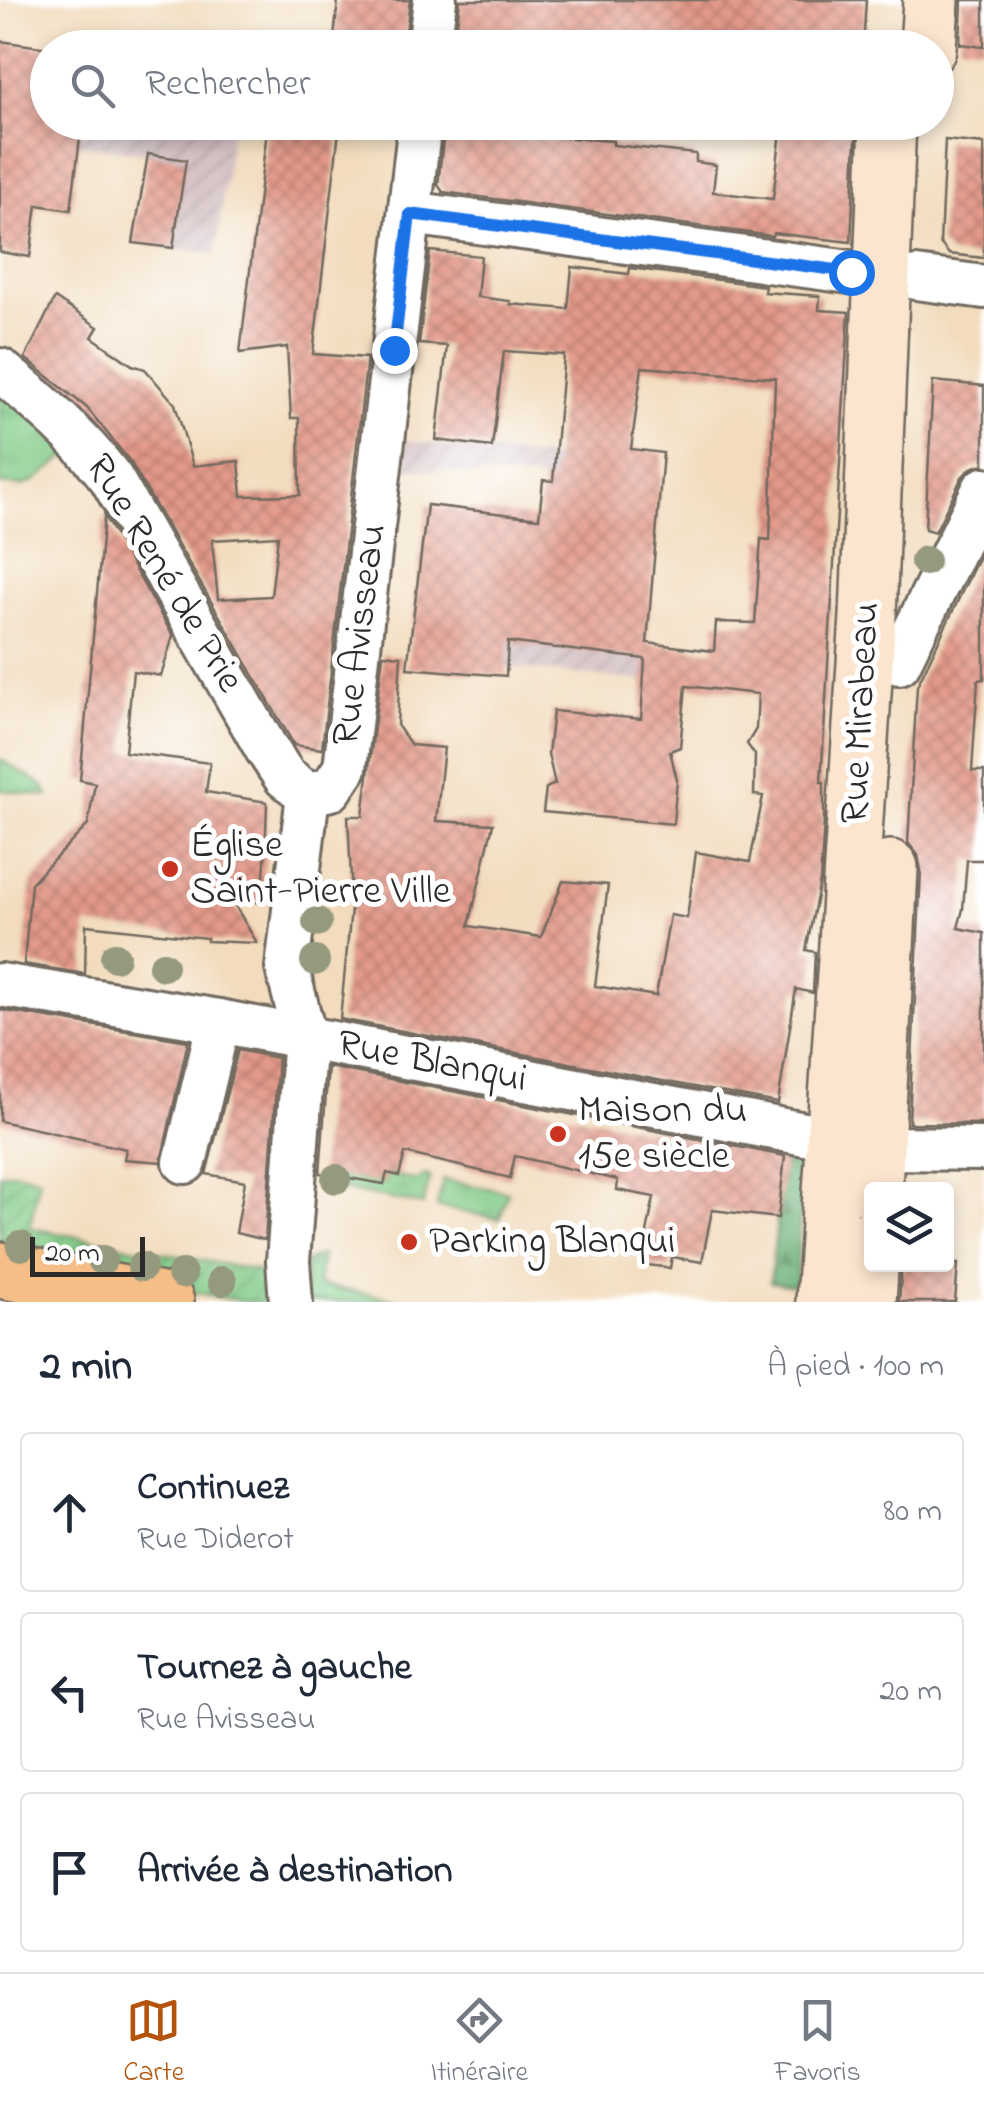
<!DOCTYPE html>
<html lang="fr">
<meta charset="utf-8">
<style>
body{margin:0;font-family:"Indie Flower",sans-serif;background:#f2f2f3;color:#1f2937}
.controls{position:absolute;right:30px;bottom:30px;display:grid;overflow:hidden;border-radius:10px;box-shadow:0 5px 15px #0003}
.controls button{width:90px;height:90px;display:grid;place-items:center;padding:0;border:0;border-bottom:2px solid #e0e1e3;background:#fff;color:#1f2937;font:50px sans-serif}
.scale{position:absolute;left:30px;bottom:25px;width:115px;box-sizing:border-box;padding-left:10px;border:5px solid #2b2b2b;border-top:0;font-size:28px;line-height:35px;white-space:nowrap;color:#2b2b2b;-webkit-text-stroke:8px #fff;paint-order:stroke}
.stop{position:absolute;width:30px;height:30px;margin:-22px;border:8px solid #1a73e8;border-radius:50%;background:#fff}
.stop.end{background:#1a73e8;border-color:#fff;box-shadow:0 2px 10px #0008}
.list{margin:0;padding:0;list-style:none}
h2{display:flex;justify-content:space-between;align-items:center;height:130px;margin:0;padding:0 40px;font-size:42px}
h2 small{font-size:32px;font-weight:400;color:#747a83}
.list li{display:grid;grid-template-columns:65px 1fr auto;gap:30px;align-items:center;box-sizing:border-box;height:160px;margin:0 20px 20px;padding:0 20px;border:2px solid #e0e1e3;border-radius:10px}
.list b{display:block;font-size:38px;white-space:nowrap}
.list p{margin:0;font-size:32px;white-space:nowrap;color:#747a83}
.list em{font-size:32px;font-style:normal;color:#747a83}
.icon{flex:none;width:55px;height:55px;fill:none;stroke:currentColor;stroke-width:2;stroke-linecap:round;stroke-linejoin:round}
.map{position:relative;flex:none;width:984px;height:1302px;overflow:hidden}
.search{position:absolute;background:#fff;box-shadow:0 5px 15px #0003;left:30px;right:30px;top:30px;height:110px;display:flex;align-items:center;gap:25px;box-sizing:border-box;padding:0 35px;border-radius:55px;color:#747a83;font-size:38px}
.sheet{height:670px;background:#fff}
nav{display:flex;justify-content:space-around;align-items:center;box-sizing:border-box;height:140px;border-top:2px solid #e0e1e3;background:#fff;font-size:28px;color:#747a83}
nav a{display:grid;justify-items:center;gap:5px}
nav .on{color:#b45309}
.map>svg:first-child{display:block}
.industrial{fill:url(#industrial-furrows)}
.grass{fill:url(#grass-tufts);stroke:#567b59;stroke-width:2.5}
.forest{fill:url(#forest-firs);stroke:#4a6d50;stroke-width:2.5}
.garden{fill:url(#garden-furrows);stroke:#567b59;stroke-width:2.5}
.building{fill:url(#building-cross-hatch);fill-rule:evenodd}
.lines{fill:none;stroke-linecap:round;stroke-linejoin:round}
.street-casing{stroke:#71695e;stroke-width:48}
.secondary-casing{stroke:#71695e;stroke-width:60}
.primary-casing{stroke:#71695e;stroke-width:60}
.street{stroke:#fff;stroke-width:42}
.secondary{stroke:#fbe5cf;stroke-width:55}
.primary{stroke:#f6be87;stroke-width:55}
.tree{fill:#95997e}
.route{stroke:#1a73e8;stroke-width:12}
.poi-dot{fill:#c8321e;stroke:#fff;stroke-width:4}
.labels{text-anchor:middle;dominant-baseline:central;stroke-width:10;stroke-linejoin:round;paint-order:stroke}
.street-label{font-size:40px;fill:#2b2b2b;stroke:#fff}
.poi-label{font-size:40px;fill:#2b2b2b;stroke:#fff;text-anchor:start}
</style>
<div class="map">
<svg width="984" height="1302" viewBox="0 0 984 1302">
<defs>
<pattern id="industrial-furrows" width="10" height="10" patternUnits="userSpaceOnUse" patternTransform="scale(2.5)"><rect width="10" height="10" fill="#d2bec1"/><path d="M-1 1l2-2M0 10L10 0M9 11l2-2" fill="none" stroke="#b4a3a6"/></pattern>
<pattern id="grass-tufts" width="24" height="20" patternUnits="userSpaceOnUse" patternTransform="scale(2.5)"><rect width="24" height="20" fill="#82cb87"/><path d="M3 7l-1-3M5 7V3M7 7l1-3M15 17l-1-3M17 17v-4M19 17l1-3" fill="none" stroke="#70ae75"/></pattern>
<pattern id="forest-firs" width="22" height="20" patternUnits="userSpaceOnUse" patternTransform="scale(2.5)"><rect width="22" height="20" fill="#69af74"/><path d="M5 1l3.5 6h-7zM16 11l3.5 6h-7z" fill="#578f5f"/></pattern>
<pattern id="garden-furrows" width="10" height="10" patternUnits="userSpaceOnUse" patternTransform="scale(2.5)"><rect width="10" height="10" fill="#82cb87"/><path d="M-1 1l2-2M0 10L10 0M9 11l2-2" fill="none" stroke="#70ae75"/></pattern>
<pattern id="building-cross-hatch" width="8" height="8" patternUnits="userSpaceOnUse" patternTransform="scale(2.5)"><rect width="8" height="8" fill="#e49a8a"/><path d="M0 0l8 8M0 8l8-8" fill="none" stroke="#b97e71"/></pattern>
</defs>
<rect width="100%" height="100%" fill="#fff"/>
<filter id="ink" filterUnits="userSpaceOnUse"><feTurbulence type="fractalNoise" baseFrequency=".01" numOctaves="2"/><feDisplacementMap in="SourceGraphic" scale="20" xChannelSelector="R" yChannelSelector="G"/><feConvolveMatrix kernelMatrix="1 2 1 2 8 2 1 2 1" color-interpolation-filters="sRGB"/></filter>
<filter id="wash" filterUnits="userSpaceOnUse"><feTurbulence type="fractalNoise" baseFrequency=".0048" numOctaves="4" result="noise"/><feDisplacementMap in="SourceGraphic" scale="40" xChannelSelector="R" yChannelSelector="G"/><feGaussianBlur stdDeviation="2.25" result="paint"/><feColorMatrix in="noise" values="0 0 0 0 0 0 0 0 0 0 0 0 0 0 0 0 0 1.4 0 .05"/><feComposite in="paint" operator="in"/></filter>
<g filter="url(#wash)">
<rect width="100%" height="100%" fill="#f2dcbd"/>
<g class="industrial">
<polygon points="0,41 47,48 48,122 232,123 216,254 133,243 148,154 0,132"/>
<polygon points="405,440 554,459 556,440 663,453 657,522 539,513 542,480 402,468"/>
<polygon points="473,603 648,631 644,681 466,663"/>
</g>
<g class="grass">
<polygon points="0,387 73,451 36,480 23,486 0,484"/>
<polygon points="0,759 44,786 48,796 0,790"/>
<polygon points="321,1173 384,1183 387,1173 417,1181 425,1175 430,1177 423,1205 319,1185"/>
<polygon points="443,1180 508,1192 500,1219 437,1207"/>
<polygon points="322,1256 318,1285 412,1302 304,1302 305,1264 310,1259"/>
</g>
<polygon class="forest" points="786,1144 804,1155 796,1286 770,1282"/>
<polygon class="garden" points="15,1172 39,1178 30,1228 269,1273 277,1302 246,1302 0,1255 0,1174"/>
<g id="blocks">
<g class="building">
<polygon points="338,0 410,0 404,48 333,48"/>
<polygon points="460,0 866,0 863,48 454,48"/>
<polygon points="962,0 984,0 984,47 960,44"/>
<polygon points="0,41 48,48 48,122 82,122 71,210 37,205 30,257 0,252"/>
<path d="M268 122H340L313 354 367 358 322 749 294 745 131 463 87 408 25 358 55 298 98 327 92 337 132 365 145 369 175 404 193 466 239 461 242 496 300 495 299 418H291L287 347 240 353ZM278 536 271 596 218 599 212 540Z"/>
<polygon points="445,122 519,122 518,134 613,141 613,145 696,154 696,162 716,165 713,192 773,199 782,122 857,122 851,242 773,233 772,236 443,192 438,185"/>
<polygon points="945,140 984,144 984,258 949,254 940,243"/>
<polygon points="148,154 186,160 173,248 133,243"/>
<path d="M430 251 481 256 477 297 510 301V304L568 309 572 267 629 274 630 268 765 286 764 292 820 296 819 310 849 312 821 782H824V821L820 881 806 950 815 952 813 993 796 989 778 1103 340 1019 352 899 348 816H363L383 654 401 656 397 725 411 745 444 748 436 821 493 824 469 926 541 937 563 881 608 885 595 986 656 996 670 915 687 918 696 852 750 862 763 796 754 795 755 755 747 744 756 729 758 694 686 686 680 747 670 751 677 780 673 824 543 812 546 788 555 784 548 754 553 711 641 719 645 659 508 642 506 676 407 668 427 505 539 518 543 480 553 481 564 355 504 351 492 447 436 440 447 346 419 344ZM642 367 775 378 770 540 761 539 755 623 716 622 714 651 647 643 663 453 631 449Z"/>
<polygon points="933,381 984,386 984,464 971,468 962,477 935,532 925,529"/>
<polygon points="104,516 173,636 161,676 133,671 125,752 210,763 206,792 267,802 265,862 262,903 230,897 257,943 207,941 207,938 86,925 85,974 24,964 31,883 88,825 95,783 80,780"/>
<polygon points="984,546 984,679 978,680 972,771 984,771 984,860 967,860 963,909 958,928 984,933 984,1124 909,1123 921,870 918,855 908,843 917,686"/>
<polygon points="0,1010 188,1041 161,1162 124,1159 126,1149 0,1121"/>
<polygon points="238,1050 278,1058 265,1240 236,1233 245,1181 206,1174"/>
<polygon points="328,1067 785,1156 778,1218 712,1210 702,1262 672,1257 670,1268 641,1264 654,1197 617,1190 618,1180 515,1156 510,1178 405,1153 399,1176 387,1173 384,1184 320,1173"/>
<polygon points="902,1264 958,1264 955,1302 899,1302"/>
</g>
</g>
</g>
<g filter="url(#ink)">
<use href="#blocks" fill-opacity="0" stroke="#71695e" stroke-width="2.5"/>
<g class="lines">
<g class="street-casing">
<g id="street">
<polyline points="429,48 435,0"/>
<polyline points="410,213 880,276"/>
<polyline points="916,278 984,287"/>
<path d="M0 370C41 404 78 435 111 478L266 748 285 777 308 794"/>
<polyline points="899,663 984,489"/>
<polyline points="308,794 331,789 345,768 420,122"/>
<polyline points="0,985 219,1021 877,1148 984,1149"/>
<polyline points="185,1162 219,1021"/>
<polyline points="291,1302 288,1261 305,1037 287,968 308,794"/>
</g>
</g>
<g class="secondary-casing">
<g id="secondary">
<polyline points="928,48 931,0"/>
<polyline points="874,1190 890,868"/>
<polyline points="824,1302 868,616 888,122"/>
<polyline points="868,1302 872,1237"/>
</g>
</g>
<g class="primary-casing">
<polyline id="primary" points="0,1270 166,1302"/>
</g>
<use href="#street" class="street"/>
<use href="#secondary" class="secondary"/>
<use href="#primary" class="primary"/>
</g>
<g class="tree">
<circle cx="925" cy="561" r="15"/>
<circle cx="317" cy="922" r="15"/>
<circle cx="115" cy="957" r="15"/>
<circle cx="315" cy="961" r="15"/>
<circle cx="163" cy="966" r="15"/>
<circle cx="336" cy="1179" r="15"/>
<circle cx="21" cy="1246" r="15"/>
<circle cx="102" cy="1260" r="15"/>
<circle cx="142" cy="1267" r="15"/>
<circle cx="182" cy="1274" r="15"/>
<circle cx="222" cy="1281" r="15"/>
</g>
</g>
<g class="lines" filter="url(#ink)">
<polyline class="route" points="394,350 410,214 851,272"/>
</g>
<g class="poi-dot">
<circle cx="170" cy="869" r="10"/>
<circle cx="558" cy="1134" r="10"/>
<circle cx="409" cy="1242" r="10"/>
</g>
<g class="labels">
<g class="street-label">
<text transform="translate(163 574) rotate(59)">Rue René de Prie</text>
<text transform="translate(361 635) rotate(-83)">Rue Avisseau</text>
<text transform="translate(862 713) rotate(-87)">Rue Mirabeau</text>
<text transform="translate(432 1063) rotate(11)">Rue Blanqui</text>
</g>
<g class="poi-label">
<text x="190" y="846">Église<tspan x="190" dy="46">Saint-Pierre Ville</tspan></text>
<text x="578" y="1111">Maison du<tspan x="578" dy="46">15e siècle</tspan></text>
<text x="429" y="1242">Parking Blanqui</text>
</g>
</g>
</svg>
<div class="controls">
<button><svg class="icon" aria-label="layers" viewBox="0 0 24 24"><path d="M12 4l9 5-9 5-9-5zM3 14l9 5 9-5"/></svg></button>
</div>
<div class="scale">20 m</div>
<div class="stop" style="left:851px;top:272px"></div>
<div class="stop end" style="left:394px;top:350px"></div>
<div class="search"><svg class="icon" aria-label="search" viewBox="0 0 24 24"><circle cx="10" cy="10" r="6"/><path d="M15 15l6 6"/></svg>Rechercher</div>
</div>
<section class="sheet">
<h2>2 min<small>À pied · 100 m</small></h2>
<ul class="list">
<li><svg class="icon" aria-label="ahead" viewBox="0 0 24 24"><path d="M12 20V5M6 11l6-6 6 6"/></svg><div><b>Continuez</b><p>Rue Diderot</p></div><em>80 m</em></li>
<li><svg class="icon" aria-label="left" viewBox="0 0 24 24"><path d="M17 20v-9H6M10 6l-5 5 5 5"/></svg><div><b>Tournez à gauche</b><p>Rue Avisseau</p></div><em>20 m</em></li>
<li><svg class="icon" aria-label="arrive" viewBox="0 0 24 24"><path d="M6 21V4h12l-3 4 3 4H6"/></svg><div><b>Arrivée à destination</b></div></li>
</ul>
</section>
<nav>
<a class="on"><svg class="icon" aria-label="map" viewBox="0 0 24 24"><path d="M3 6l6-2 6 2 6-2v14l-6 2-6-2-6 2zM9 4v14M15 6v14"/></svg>Carte</a>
<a><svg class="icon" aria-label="directions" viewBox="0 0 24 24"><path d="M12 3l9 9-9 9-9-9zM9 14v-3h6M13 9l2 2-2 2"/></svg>Itinéraire</a>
<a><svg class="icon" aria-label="saved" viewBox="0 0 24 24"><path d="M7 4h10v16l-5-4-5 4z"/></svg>Favoris</a>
</nav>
